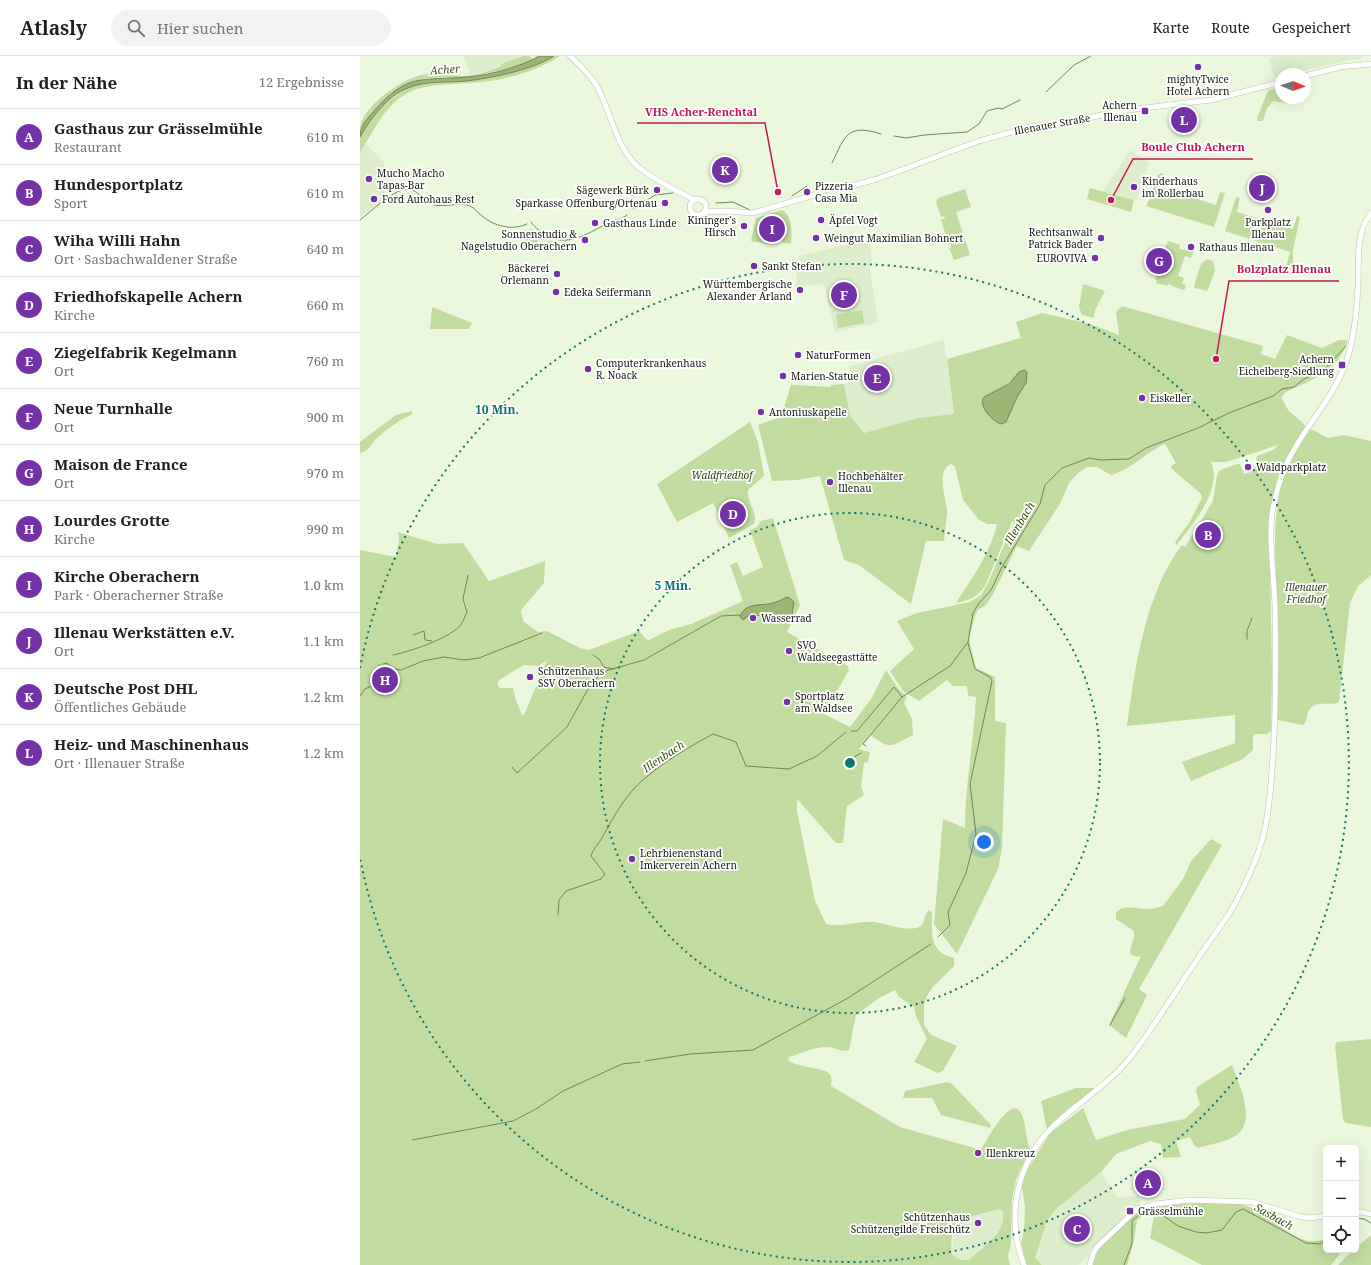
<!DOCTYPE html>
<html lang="de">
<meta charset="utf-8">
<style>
body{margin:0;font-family:"Noto Serif",serif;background:#f2f2f2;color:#202124}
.controls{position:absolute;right:12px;bottom:12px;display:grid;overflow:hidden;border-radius:6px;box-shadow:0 4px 16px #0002}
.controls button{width:36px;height:36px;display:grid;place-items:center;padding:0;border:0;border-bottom:1px solid #e0e0e0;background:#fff;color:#202124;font:20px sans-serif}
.compass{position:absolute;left:915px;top:12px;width:36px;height:36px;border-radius:50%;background:#fff;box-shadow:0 4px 16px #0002;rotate:92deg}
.you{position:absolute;left:624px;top:786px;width:14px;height:14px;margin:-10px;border:3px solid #fff;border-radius:50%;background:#1a73e8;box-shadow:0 0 0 6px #1a73e833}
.badge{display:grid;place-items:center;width:26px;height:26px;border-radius:50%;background:#7532a6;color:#fff;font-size:13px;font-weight:700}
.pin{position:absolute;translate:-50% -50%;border:2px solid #fff;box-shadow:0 1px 4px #0006}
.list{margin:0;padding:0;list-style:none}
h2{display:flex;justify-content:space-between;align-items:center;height:52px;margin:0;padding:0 16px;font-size:17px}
h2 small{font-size:13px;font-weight:400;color:#757577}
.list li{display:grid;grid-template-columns:26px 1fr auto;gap:12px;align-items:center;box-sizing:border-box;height:56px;padding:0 16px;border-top:1px solid #e0e0e0}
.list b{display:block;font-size:15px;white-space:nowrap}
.list p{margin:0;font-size:13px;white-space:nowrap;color:#757577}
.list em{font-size:13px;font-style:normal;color:#757577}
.icon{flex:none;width:22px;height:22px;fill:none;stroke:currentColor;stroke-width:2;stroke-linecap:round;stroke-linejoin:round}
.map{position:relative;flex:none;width:1011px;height:1209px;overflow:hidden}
header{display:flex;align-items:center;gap:24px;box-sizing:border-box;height:56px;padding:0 20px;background:#fff;border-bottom:1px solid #e0e0e0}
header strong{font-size:19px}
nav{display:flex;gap:22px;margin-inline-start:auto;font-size:14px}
.search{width:280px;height:36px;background:#f2f2f2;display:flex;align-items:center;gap:10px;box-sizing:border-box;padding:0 14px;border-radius:22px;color:#757577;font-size:15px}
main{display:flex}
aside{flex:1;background:#fff}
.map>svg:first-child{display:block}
.built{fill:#deedcc}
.green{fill:#c1dc9e;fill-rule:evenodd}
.water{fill:#9bb575;stroke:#738657}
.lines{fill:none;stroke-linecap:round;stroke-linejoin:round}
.stream{stroke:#738657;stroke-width:1}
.major-casing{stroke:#bac5ad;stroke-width:6}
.major{stroke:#fff;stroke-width:5}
.ring{fill:none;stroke:#0f766e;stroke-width:2;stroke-dasharray:2 4}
.poi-dot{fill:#7532a6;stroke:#fff;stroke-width:1.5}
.labels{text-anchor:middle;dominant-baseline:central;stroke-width:3.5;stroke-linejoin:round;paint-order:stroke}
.poi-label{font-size:10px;fill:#151810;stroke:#fff;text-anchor:start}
.street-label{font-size:10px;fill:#151810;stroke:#fff}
.park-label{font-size:10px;font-style:italic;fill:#314214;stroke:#fff}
.water-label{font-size:11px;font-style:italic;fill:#3b520b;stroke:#fff}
.centre{fill:#0f766e;stroke:#fff;stroke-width:2}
.ring-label{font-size:12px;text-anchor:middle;font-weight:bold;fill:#0f766e;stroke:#fff;stroke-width:3.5;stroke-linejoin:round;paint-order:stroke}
.leader{fill:none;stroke:#c2185b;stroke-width:1.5}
.callout-dot{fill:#c2185b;stroke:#fff;stroke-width:1.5}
.callout-label{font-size:11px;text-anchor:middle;font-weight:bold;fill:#c2185b;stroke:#fff;stroke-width:3.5;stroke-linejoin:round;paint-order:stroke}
</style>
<header>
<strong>Atlasly</strong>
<div class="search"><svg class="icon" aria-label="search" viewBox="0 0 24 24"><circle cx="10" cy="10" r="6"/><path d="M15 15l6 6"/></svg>Hier suchen</div>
<nav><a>Karte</a><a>Route</a><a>Gespeichert</a></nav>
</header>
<main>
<aside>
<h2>In der Nähe<small>12 Ergebnisse</small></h2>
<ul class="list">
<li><span class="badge">A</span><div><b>Gasthaus zur Grässelmühle</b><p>Restaurant</p></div><em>610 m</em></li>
<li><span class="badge">B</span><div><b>Hundesportplatz</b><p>Sport</p></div><em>610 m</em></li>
<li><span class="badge">C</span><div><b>Wiha Willi Hahn</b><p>Ort · Sasbachwaldener Straße</p></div><em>640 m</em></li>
<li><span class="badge">D</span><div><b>Friedhofskapelle Achern</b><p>Kirche</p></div><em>660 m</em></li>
<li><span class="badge">E</span><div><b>Ziegelfabrik Kegelmann</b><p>Ort</p></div><em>760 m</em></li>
<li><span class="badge">F</span><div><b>Neue Turnhalle</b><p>Ort</p></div><em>900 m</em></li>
<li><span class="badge">G</span><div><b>Maison de France</b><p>Ort</p></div><em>970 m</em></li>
<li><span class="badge">H</span><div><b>Lourdes Grotte</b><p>Kirche</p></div><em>990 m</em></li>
<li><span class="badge">I</span><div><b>Kirche Oberachern</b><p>Park · Oberacherner Straße</p></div><em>1.0 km</em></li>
<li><span class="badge">J</span><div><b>Illenau Werkstätten e.V.</b><p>Ort</p></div><em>1.1 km</em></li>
<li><span class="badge">K</span><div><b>Deutsche Post DHL</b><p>Öffentliches Gebäude</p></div><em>1.2 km</em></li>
<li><span class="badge">L</span><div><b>Heiz- und Maschinenhaus</b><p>Ort · Illenauer Straße</p></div><em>1.2 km</em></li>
</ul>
</aside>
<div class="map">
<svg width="1011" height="1209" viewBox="0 0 1011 1209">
<rect width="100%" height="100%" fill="#ecf8de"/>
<g class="built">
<polygon points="104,0 163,0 141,8 140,11 110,20"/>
<polygon points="913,0 1001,0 1001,3 989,4 930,18 921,18 921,21 915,22 909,3"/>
<polygon points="6,88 24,107 27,118 20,127 30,138 0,162 0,97"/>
<polygon points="770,94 789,107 777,144 743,135"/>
<polygon points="184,177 199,183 204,197 187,197 179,195 181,180"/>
<polygon points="508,183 511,192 512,207 509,208 518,265 516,267 475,276 465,232 461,228 435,231 439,200"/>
<polygon points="584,284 594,358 558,362 504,377 490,360 484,328 491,325 489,310"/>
<polygon points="741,1116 757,1141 778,1140 783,1153 733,1201 727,1201 719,1209 682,1209 675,1202 687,1165 696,1153"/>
<polygon points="639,1153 643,1155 644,1159 642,1170 637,1180 622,1191 610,1204 601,1204 592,1199 594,1172 598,1164"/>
</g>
<g class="green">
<path d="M163 0H169L173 3 176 0H180L151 12 109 21 65 22 42 30 0 74C0 51 45 20 67 18 79 17 92 20 104 20 116 20 128 15 140 11L141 8Z"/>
<path d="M194 0H200C173 17 142 25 110 27 88 29 64 27 44 39 24 51 12 78 0 97 0 92 0 87 0 82 4 62 38 34 57 29 73 24 89 27 105 25 128 23 175 12 194 0Z"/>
<polygon points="921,30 921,42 933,42 932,48 913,45 907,52 903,65 898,65 897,62 908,35"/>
<polygon points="801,117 804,118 800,131 856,149 860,136 865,137 854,171 786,150 791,140 798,119"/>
<polygon points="730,132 774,144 771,156 727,143"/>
<polygon points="605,133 611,151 596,156 610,199 594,204 589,192 591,191 591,188 589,189 581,164 585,162 584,160 581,161 576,146 578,142"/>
<polygon points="876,141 880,142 877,156 933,173 937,160 940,161 933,194 933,214 926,212 930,196 865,175"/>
<path d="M422 154C433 159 432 178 431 188L414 185 413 189 391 185 396 162Z"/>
<polygon points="172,173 179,177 176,194 162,192 165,175"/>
<polygon points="808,185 820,189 819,193 834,195 831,202 825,200 818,220 824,222 822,228 826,229 825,233 822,234 808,228 807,230 796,227 797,224 795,224 798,214 804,215 805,211 802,210 804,203 807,204 809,199 803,197"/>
<polygon points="847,203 853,205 855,215 847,235 835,232 834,230 841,208"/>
<polygon points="723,228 745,235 735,254 734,262 722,259 719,251"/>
<path d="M762 250 903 290 901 298 915 303 927 279 962 292 979 284H988C978 316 954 323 926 336L921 341 928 354 946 370 928 399 917 423 909 466 912 613 911 675 907 678H895L893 681V694L883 703 831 725 822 706 875 687V659L767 670C775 612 785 537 822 489L825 491 853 445 857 419 860 414 877 408H880L884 418 895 415 897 400 913 394 918 389 866 406H851C863 434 833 467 817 489L815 486 829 467 842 442 841 438 811 412V410L816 407 805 388C786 396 771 414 751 419L737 411H727L718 417 709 427 701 446 669 495 657 490 632 540 626 549 618 554 615 560 609 583 616 612 635 621V665L646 667 642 793 638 813 597 898 574 868 583 763 605 772C605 728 614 685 616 641L608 640 607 630H593L587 624 559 645 543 635 530 615 554 593 537 565 557 557 610 546 621 539 627 529 654 466H652L625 530C617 542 609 544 596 547 612 522 630 498 637 468H627L619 464 603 444 595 411 591 408C575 414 587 444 587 457 586 466 585 476 584 485H566L551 548 499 509 484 504 460 420 438 424 412 425 398 369 421 361 431 329H436L471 331V329L484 328 490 360 504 377 558 362 594 358 587 303 661 282 656 266 682 257 730 268 759 279 756 256ZM653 323 666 327 657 341 646 366 641 368C630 360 627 354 624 341L649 328Z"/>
<polygon points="72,251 112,267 109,273 70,273"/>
<polygon points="502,254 504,267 478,272 476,259"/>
<path d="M52 355V359C44 360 23 376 16 383 11 389 9 395 0 397V386L36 359Z"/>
<path d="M390 366 398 386 404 420 388 434C387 446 398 457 394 468L369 482 353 447 317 466 297 428Z"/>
<path d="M951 373 968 382 984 379 1011 385V519L998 530 990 547 979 646C970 651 957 643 949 654 946 659 948 664 943 669L917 664C918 631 919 598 918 564 916 491 903 435 951 373Z"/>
<path d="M413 462 440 549 427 576 488 610 489 614 464 658 490 671 511 643 526 614 537 631 547 641 544 647 552 663 553 679C529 691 532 694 510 679L499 693 510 696 508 706 504 707 501 731 504 739 487 750 483 787H476L437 743V755L455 845 466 868C482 872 499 864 515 866 526 868 550 877 561 870 565 867 564 858 569 854L572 856C572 877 569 896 594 902V910L572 932 567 940 564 948V969L571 979 597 990 583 1015 578 1017 554 1006 567 983 556 960 554 951 539 941 535 934 519 942 496 959 489 994C481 997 475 991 467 991 454 991 442 997 429 1001L428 1004C437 1012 468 1011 471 1020 472 1023 471 1027 471 1030L540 1071 618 1093 622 1092C626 1085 653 1034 662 1059 667 1070 665 1082 670 1093L656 1124 652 1143 651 1188 648 1200 650 1209H0V494L36 501 39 484 38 476 77 488 103 487 129 525 185 505 184 527 161 554 163 565 178 576 187 575 220 592 229 594 279 575 286 583 289 584 309 574 331 568 383 545 370 509 377 506 383 520 403 511 390 474 397 471 401 465ZM416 546 434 553 432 559 428 560 414 558 399 561 388 560 406 548ZM187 604 164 659H162L156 644 153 632H140L137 628 139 624 164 609 178 610ZM639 1153 643 1155C647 1177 623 1190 609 1204H601L592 1199C590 1190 592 1170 598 1164Z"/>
<path d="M851 783 862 789 779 933 787 939 766 982 749 969 781 900 777 901 770 898C769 890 776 883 774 875L756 863V857C763 848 777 853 787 853 793 853 798 851 803 850L823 823 831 805Z"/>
<polygon points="1011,983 1011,1071 986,1067 983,1064 975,989 977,986"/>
<path d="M872 1009C878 1026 896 1062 879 1077 869 1086 851 1088 838 1092L834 1089 830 1081 816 1085 821 1101 803 1102 801 1088 790 1085 756 1098 741 1116 696 1153 687 1165 675 1202 682 1209H667L661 1187 664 1174 665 1151 662 1130 667 1114 690 1077 723 1052 736 1084 767 1074 825 1063 840 1049 836 1035 837 1031Z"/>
<polygon points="587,1026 591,1027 631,1069 630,1072 581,1059 572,1042 543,1042 545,1035"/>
<polygon points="716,1032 735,1032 703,1057 687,1073 681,1045"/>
<path d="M852 1146C865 1147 880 1146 892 1152 913 1161 941 1196 966 1182V1194H976L980 1198 971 1209H842L790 1182 796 1150Z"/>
<polygon points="790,1151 789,1157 777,1164 774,1184 767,1209 732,1209 733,1201 738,1192 776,1157"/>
<polygon points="1011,1179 1011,1209 978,1209 993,1194 996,1194 996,1192"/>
</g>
<g class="water">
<path d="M180 0H194C172 14 132 22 106 25 86 27 67 24 48 32 27 40 11 62 0 81 0 70 7 63 14 55 48 16 62 25 107 21 131 19 159 11 180 0Z"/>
<path d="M664 314 667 316 666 327 657 341 646 366 641 368C632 365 618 350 624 341L649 328 659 316Z"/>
<path d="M428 541 434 546 432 559 388 560 383 564 380 561C385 545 403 551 416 546 420 545 424 542 428 541Z"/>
</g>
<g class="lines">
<g class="stream">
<polyline points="686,36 714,9 731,0"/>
<polyline points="534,80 546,82 564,79 607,76 619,68 627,55 638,52 642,53 660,44"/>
<path d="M472 107C485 80 487 67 521 78"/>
<polyline points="432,140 447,130"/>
<polyline points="356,147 373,146 390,154"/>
<polyline points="273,153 295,139 313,137"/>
<path d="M0 164C13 154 29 137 45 133 57 131 64 147 74 149 85 151 96 147 107 149 114 151 117 156 122 160 134 170 152 175 167 168"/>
<path d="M171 166C176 173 181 176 188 180 211 192 230 175 251 166 257 163 261 164 267 159"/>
<polyline points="53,579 64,575 65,584 72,585"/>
<polyline points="887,583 887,575 892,562"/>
<path d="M33 599C52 595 87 583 100 570 103 566 105 560 107 556L103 543 108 519"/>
<polyline points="233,599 239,603 244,611 253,613"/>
<polyline points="23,608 27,607 34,613 41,614 63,605 84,601 104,604 119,602 182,577"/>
<polyline points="19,609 23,618"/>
<polyline points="0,640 5,633 22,625 25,619 23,617"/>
<polyline points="491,675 497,675 534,631 542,641 590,610 608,586 613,557 619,547 631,534 642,511 680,448 685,429 702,412 729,402 741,404 769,403 786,392 838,372 869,357 913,340 922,333 934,331 944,323 963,315 986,290"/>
<polyline points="506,690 503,688 542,641"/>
<polyline points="486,706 501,697"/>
<polyline points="152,711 157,717 207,671 228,633 242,616 284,604 361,560 380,559"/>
<path d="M198 859 199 844 206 835 241 823 245 818 231 800C234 791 239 788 243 780 254 760 266 738 284 723 305 705 329 691 353 678L376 686 386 710 429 713 457 700 486 676"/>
<polyline points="578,881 590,869 588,856 606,817 616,778 610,728 632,625 630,621 615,613 608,587"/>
<polyline points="750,969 765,942"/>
<polyline points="285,1005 330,998 393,994 488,942 571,888"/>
<polyline points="52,1084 153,1065 176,1053 203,1035 262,1008 280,1006"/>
<polyline points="996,1162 1004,1163 1011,1167"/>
<polyline points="764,1209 772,1188 772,1165 782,1156 788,1154 797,1155 818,1170 836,1176 846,1177 862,1174 876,1156 883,1153 946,1187 960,1188 966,1184"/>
</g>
<g class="major-casing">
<g id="major">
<path d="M210 0C220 9 231 20 238 32 251 57 255 87 275 108 286 119 320 137 335 144"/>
<polyline points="945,20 980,11 1011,8"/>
<circle cx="338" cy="151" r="8"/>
<polyline points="344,156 366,155 393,157 451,140 470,132 484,132 517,123 619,85 671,71 720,64 759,55 851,44 921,26"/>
<polyline points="996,1155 1011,1158"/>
<path d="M664 1209C644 1157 658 1100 701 1063 724 1043 749 1027 769 1003 788 979 804 953 821 928 836 904 853 881 869 858 884 832 897 806 904 777 910 752 911 726 913 701 916 650 916 600 915 550 914 520 907 475 914 447 918 429 925 408 935 392 954 359 981 332 990 293 995 273 997 252 998 231 999 206 995 177 1011 157"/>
<polyline points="730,1209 733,1198 737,1191 776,1154 796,1148 830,1144 892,1146 938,1160 949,1162 966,1160"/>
</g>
</g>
<use href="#major" class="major"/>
</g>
<g class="ring">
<circle cx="490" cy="707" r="250"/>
<path d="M0 612A499 499 0 1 1 0 802"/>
</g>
<g class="poi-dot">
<circle cx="838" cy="11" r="4"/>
<rect x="781" y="51" width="8" height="8" rx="2"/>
<circle cx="9" cy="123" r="4"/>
<circle cx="774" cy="131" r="4"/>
<circle cx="297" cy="134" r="4"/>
<circle cx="447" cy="136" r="4"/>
<circle cx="14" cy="143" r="4"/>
<circle cx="305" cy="147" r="4"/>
<circle cx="908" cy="154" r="4"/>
<circle cx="461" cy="164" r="4"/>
<circle cx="235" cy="167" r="4"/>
<circle cx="384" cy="170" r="4"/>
<circle cx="456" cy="182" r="4"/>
<circle cx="741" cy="182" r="4"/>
<circle cx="225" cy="184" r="4"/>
<circle cx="831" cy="191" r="4"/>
<circle cx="735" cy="202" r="4"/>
<circle cx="394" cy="210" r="4"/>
<circle cx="197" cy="218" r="4"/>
<circle cx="440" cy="234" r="4"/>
<circle cx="196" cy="236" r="4"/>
<circle cx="438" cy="299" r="4"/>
<rect x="978" y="305" width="8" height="8" rx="2"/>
<circle cx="228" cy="313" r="4"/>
<circle cx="423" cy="320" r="4"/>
<circle cx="782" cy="342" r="4"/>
<circle cx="401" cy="356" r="4"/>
<circle cx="888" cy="411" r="4"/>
<circle cx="470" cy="426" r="4"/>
<circle cx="393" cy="562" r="4"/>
<circle cx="429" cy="595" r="4"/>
<circle cx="170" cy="621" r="4"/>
<circle cx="427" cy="646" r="4"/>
<circle cx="272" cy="803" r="4"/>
<circle cx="618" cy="1097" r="4"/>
<rect x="766" y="1151" width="8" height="8" rx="2"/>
<circle cx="618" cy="1167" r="4"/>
</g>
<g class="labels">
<g class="poi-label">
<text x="838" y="23" text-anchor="middle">mightyTwice<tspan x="838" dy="12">Hotel Achern</tspan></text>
<text x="777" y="49" text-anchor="end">Achern<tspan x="777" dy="12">Illenau</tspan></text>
<text x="17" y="117">Mucho Macho<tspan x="17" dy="12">Tapas-Bar</tspan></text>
<text x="782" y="125">Kinderhaus<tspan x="782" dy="12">im Rollerbau</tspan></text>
<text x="455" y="130">Pizzeria<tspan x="455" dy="12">Casa Mia</tspan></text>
<text x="289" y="134" text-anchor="end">Sägewerk Bürk</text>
<text x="22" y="143">Ford Autohaus Rest</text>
<text x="297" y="147" text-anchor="end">Sparkasse Offenburg/Ortenau</text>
<text x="376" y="164" text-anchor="end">Kininger's<tspan x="376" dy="12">Hirsch</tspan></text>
<text x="469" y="164">Äpfel Vogt</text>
<text x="908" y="166" text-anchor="middle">Parkplatz<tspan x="908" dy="12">Illenau</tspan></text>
<text x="243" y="167">Gasthaus Linde</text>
<text x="733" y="176" text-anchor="end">Rechtsanwalt<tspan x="733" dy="12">Patrick Bader</tspan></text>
<text x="217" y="178" text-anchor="end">Sonnenstudio &amp;<tspan x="217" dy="12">Nagelstudio Oberachern</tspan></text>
<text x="464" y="182">Weingut Maximilian Bohnert</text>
<text x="839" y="191">Rathaus Illenau</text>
<text x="727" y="202" text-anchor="end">EUROVIVA</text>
<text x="402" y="210">Sankt Stefan</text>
<text x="189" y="212" text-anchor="end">Bäckerei<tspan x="189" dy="12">Orlemann</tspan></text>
<text x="432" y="228" text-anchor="end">Württembergische<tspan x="432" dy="12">Alexander Arland</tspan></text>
<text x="204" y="236">Edeka Seifermann</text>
<text x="446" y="299">NaturFormen</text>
<text x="974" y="303" text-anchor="end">Achern<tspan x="974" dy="12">Eichelberg-Siedlung</tspan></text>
<text x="236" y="307">Computerkrankenhaus<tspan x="236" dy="12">R. Noack</tspan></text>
<text x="431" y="320">Marien-Statue</text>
<text x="790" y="342">Eiskeller</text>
<text x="409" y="356">Antoniuskapelle</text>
<text x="896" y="411">Waldparkplatz</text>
<text x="478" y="420">Hochbehälter<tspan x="478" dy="12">Illenau</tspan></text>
<text x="401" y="562">Wasserrad</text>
<text x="437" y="589">SVO<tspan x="437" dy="12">Waldseegasttätte</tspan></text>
<text x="178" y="615">Schützenhaus<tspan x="178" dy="12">SSV Oberachern</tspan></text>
<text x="435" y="640">Sportplatz<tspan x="435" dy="12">am Waldsee</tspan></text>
<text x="280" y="797">Lehrbienenstand<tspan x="280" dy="12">Imkerverein Achern</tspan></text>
<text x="626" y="1097">Illenkreuz</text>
<text x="778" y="1155">Grässelmühle</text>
<text x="610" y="1161" text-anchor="end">Schützenhaus<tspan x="610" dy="12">Schützengilde Freischütz</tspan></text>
</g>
<g class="street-label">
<text transform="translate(692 68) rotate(-10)">Illenauer Straße</text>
</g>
<g class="park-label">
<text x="362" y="419">Waldfriedhof</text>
<text x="946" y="531">Illenauer<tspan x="946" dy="12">Friedhof</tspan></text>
</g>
<g class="water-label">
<text transform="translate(85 13) rotate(-4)">Acher</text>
<text transform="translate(659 467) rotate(-59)">Illenbach</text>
<text transform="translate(303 700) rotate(-34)">Illenbach</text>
<text transform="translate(914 1160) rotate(29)">Sasbach</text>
</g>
</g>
<circle cx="490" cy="707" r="6" class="centre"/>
<g class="ring-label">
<text x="137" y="358">10 Min.</text>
<text x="313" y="534">5 Min.</text>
</g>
<path class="leader" d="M418 136L405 67H277M751 144L773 103H893M856 303L869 225H979"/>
<g class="callout-dot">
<circle cx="418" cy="136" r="4"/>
<circle cx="751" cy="144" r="4"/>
<circle cx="856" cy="303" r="4"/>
</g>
<g class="callout-label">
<text x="341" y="60">VHS Acher-Renchtal</text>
<text x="833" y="95">Boule Club Achern</text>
<text x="924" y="217">Bolzplatz Illenau</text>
</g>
</svg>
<div class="controls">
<button>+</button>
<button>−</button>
<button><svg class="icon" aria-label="locate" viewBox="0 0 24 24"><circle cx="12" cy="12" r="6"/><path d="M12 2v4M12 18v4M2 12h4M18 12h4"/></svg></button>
</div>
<svg class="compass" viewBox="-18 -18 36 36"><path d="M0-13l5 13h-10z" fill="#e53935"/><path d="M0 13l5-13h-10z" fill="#757577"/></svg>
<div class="you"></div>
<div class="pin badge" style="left:788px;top:1127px">A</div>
<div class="pin badge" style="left:848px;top:479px">B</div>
<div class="pin badge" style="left:717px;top:1173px">C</div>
<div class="pin badge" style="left:373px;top:458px">D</div>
<div class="pin badge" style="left:517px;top:322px">E</div>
<div class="pin badge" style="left:484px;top:239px">F</div>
<div class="pin badge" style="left:799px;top:205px">G</div>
<div class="pin badge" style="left:25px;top:624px">H</div>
<div class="pin badge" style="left:412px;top:173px">I</div>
<div class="pin badge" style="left:902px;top:132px">J</div>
<div class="pin badge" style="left:365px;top:114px">K</div>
<div class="pin badge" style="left:824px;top:64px">L</div>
</div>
</main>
